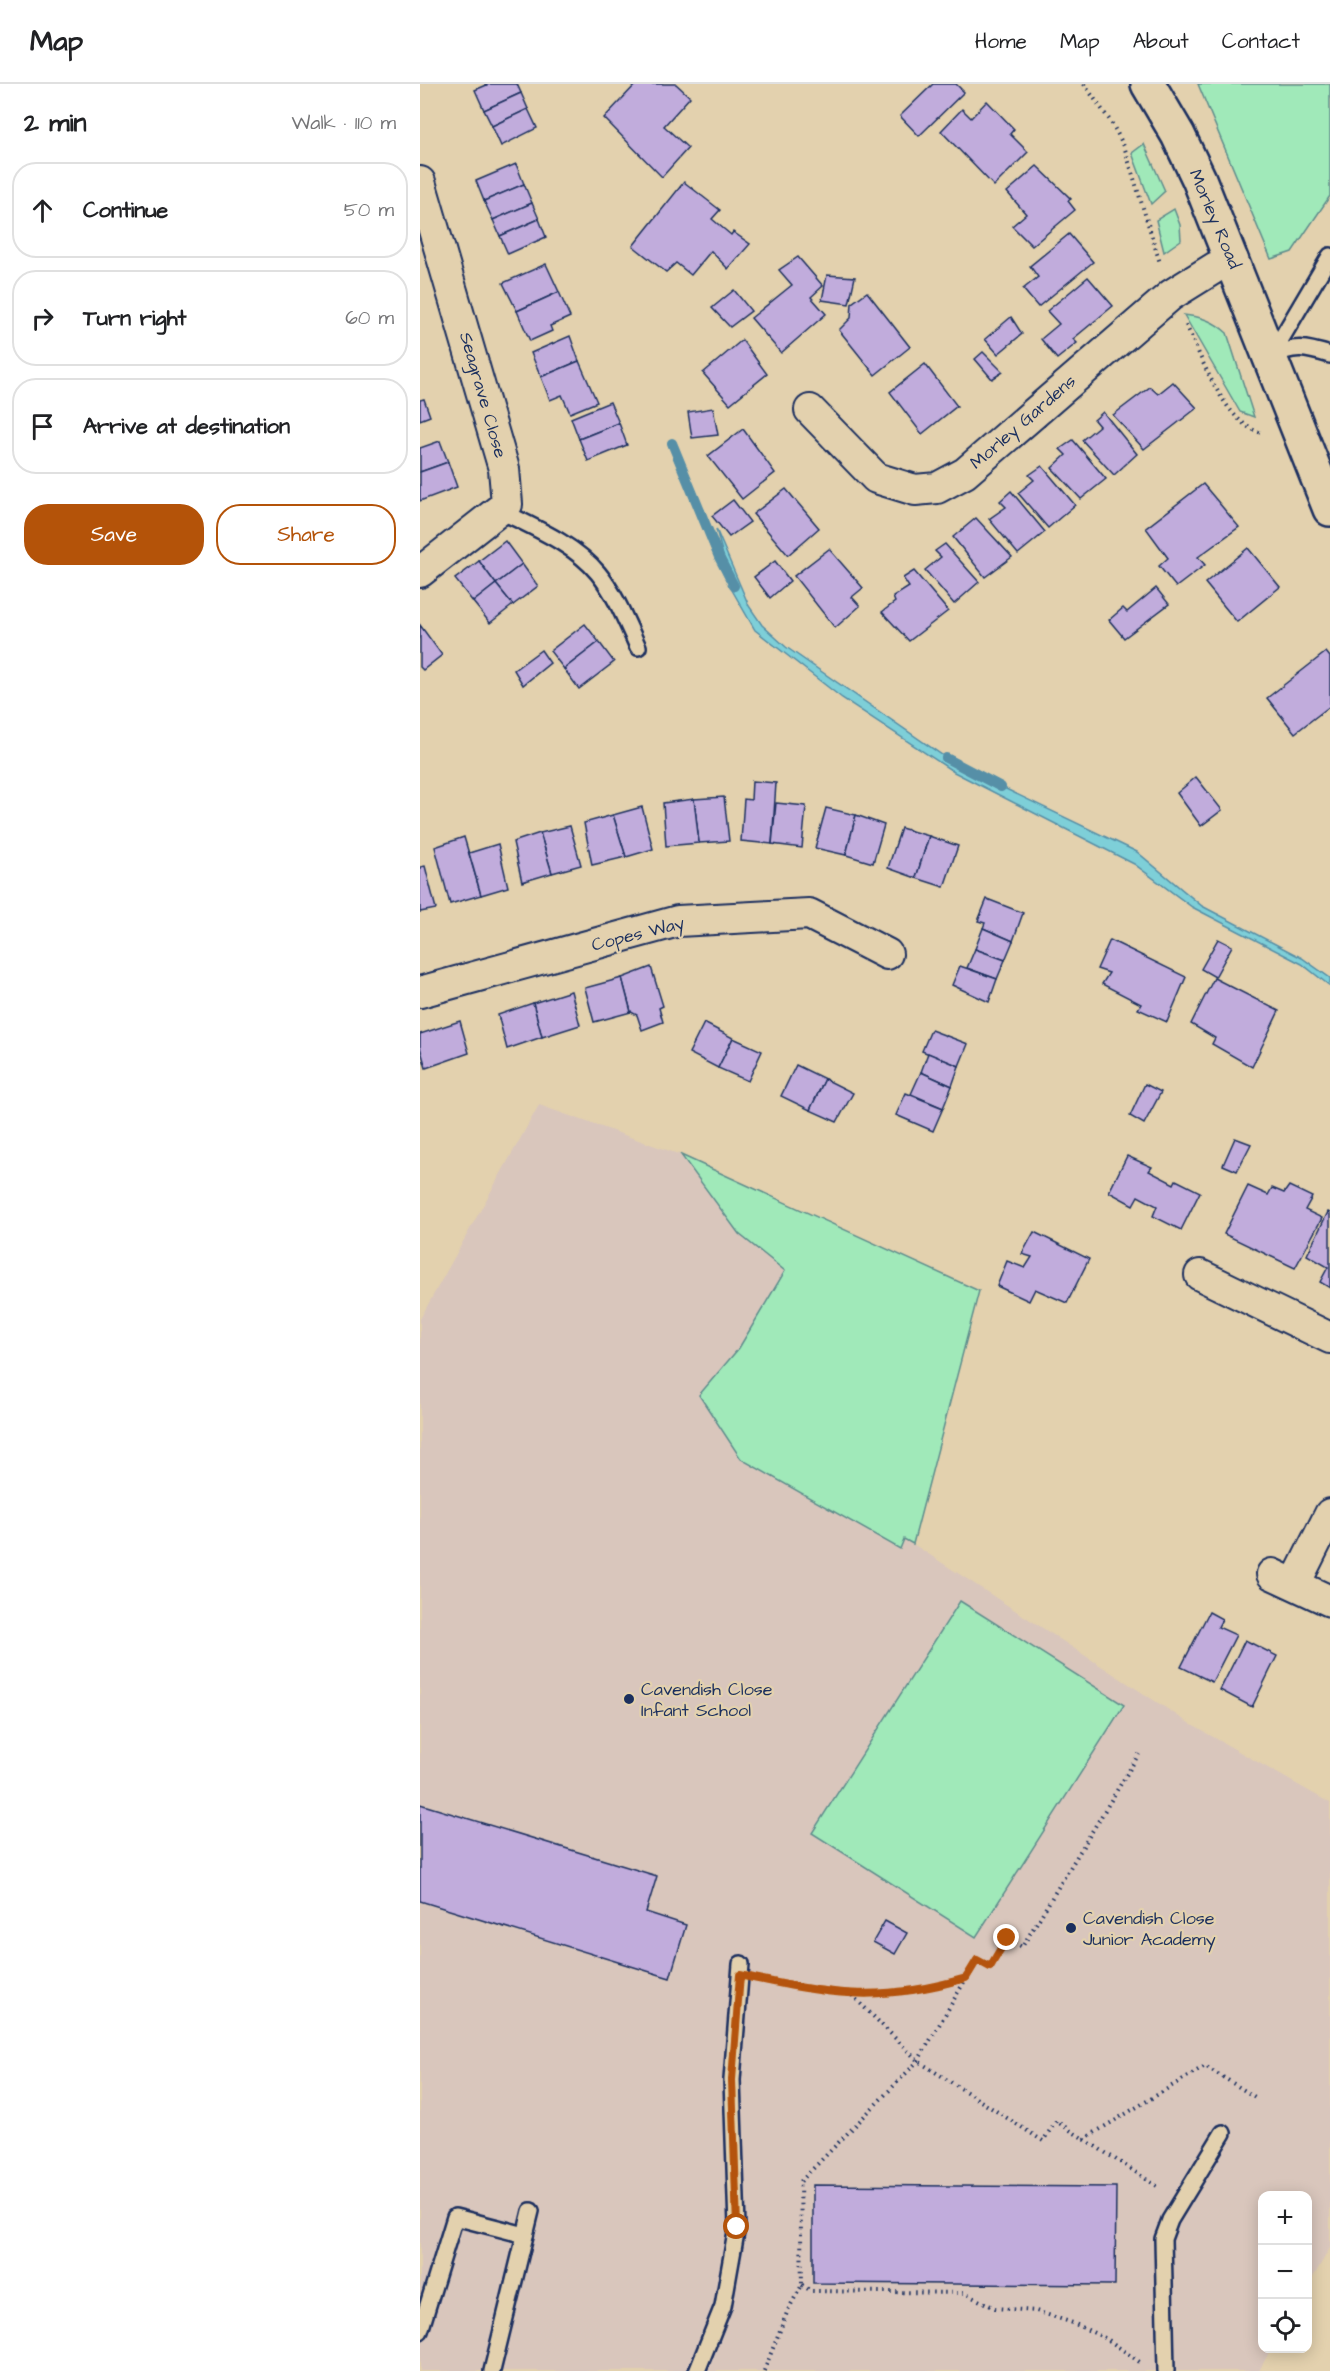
<!DOCTYPE html>
<meta charset="utf-8">
<style>
body{margin:0;font-family:"Architects Daughter",sans-serif;background:#f2f2f2;color:#202124}
.controls{position:absolute;right:18px;bottom:18px;display:grid;overflow:hidden;border-radius:12px;box-shadow:0 3px 15px #0003}
.controls button{width:54px;height:54px;display:grid;place-items:center;padding:0;border:0;border-bottom:2px solid #e0e0e0;background:#fff;color:#202124;font:30px sans-serif}
.stop{position:absolute;width:18px;height:18px;margin:-14px;border:4px solid #b45309;border-radius:50%;background:#fff}
.stop.end{background:#b45309;border-color:#fff;box-shadow:0 2px 6px #0008}
.list{margin:0;padding:0;list-style:none}
h2{display:flex;justify-content:space-between;align-items:center;height:78px;margin:0;padding:0 24px;font-size:26px}
h2 small{font-size:20px;font-weight:400;color:#757577}
.list li{display:grid;grid-template-columns:39px 1fr auto;gap:18px;align-items:center;box-sizing:border-box;height:96px;margin:0 12px 12px;padding:0 12px;border:2px solid #e0e0e0;border-radius:24px}
.list b{display:block;font-size:22px;white-space:nowrap}
.list em{font-size:20px;font-style:normal;color:#757577}
.actions{display:flex;gap:12px;padding:18px 24px}
.actions a{flex:1;padding:14px 0;border:2px solid #b45309;border-radius:24px;text-align:center;font-size:21px;color:#b45309}
.actions .main{background:#b45309;color:#fff}
.icon{flex:none;width:33px;height:33px;fill:none;stroke:currentColor;stroke-width:2;stroke-linecap:round;stroke-linejoin:round}
.map{position:relative;flex:none;width:910px;height:2287px;overflow:hidden}
header{display:flex;align-items:center;gap:36px;box-sizing:border-box;height:84px;padding:0 30px;background:#fff;border-bottom:2px solid #e0e0e0}
header strong{font-size:28px}
nav{display:flex;gap:33px;margin-inline-start:auto;font-size:21px}
main{display:flex}
aside{flex:1;background:#fff}
.map>svg:first-child{display:block}
.built{fill:#d9c6bc}
.green{fill:#a0e9b9;stroke:#5e8c8c;stroke-width:1.5}
.water{fill:#7ecfd8;stroke:#568fa7;stroke-width:1.5}
.lines{fill:none;stroke-linecap:round;stroke-linejoin:round}
.stream{stroke:#568fa7;stroke-width:10}
.building{fill:#c1acdc;stroke:#1b2f5e;stroke-width:1.5}
.service-casing{stroke:#1b2f5e;stroke-width:20}
.minor-casing{stroke:#1b2f5e;stroke-width:34}
.tertiary-casing{stroke:#1b2f5e;stroke-width:38}
.path{stroke:#1b2f5e;stroke-width:4;stroke-dasharray:1.5 4.5;stroke-linecap:butt}
.service{stroke:#e3d1ae;stroke-width:15}
.minor{stroke:#e3d1ae;stroke-width:30}
.tertiary{stroke:#e3d1ae;stroke-width:33}
.route{stroke:#b45309;stroke-width:8}
.poi-dot{fill:#1b2f5e;stroke:#e3d1ae;stroke-width:2}
.labels{text-anchor:middle;dominant-baseline:central;stroke-width:4.5;stroke-linejoin:round;paint-order:stroke}
.street-label{font-size:18px;fill:#1b2f5e;stroke:#e3d1ae}
.poi-label{font-size:18px;fill:#1b2f5e;stroke:#e3d1ae;text-anchor:start}
</style>
<header>
<strong>Map</strong>
<nav><a>Home</a><a>Map</a><a>About</a><a>Contact</a></nav>
</header>
<main>
<aside>
<h2>2 min<small>Walk · 110 m</small></h2>
<ul class="list">
<li><svg class="icon" aria-label="ahead" viewBox="0 0 24 24"><path d="M12 20V5M6 11l6-6 6 6"/></svg><div><b>Continue</b></div><em>50 m</em></li>
<li><svg class="icon" aria-label="right" viewBox="0 0 24 24"><path d="M7 20v-9h11M14 6l5 5-5 5"/></svg><div><b>Turn right</b></div><em>60 m</em></li>
<li><svg class="icon" aria-label="arrive" viewBox="0 0 24 24"><path d="M6 21V4h12l-3 4 3 4H6"/></svg><div><b>Arrive at destination</b></div></li>
</ul>
<div class="actions"><a class="main">Save</a><a>Share</a></div>
</aside>
<div class="map">
<svg width="910" height="2287" viewBox="0 0 910 2287">
<rect width="100%" height="100%" fill="#e3d1ae"/>
<filter id="ink" filterUnits="userSpaceOnUse"><feTurbulence type="fractalNoise" baseFrequency=".0167" numOctaves="2"/><feDisplacementMap in="SourceGraphic" scale="12" xChannelSelector="R" yChannelSelector="G"/><feConvolveMatrix kernelMatrix="1 2 1 2 8 2 1 2 1" color-interpolation-filters="sRGB"/></filter>
<g filter="url(#ink)">
<polygon class="built" points="119,1021 261,1071 559,1207 493,1460 772,1641 910,1719 910,2164 888,2202 888,2112 842,2112 842,2264 851,2265 839,2287 0,2287 0,1235"/>
<g class="green">
<polygon points="778,0 910,0 910,112 872,168 851,175"/>
<polygon points="724,60 745,107 731,120 712,69"/>
<polygon points="754,125 760,141 761,156 744,168 736,136"/>
<path d="M764 231C782 233 794 237 807 249L834 333 820 328Z"/>
<polygon points="261,1071 559,1207 493,1460 484,1455 480,1465 321,1375 279,1311 319,1264 365,1187 319,1150"/>
<polygon points="540,1517 704,1621 556,1853 392,1749"/>
</g>
<polygon class="water" points="296,445 329,522 342,541 366,563 525,673 563,694 717,768 782,822 882,874 910,894 910,902 882,880 772,823 714,780 534,688 422,614 335,546 312,506"/>
<g class="lines">
<g class="stream">
<polyline points="252,359 299,473 314,502"/>
<polyline points="526,674 581,703"/>
</g>
</g>
<g class="building">
<polygon points="69,0 97,0 101,9 64,26 55,6"/>
<polygon points="216,0 256,0 270,13 244,42 268,64 242,93 184,34"/>
<polygon points="513,0 536,0 544,8 499,52 480,32"/>
<polygon points="101,9 108,25 72,42 64,26"/>
<polygon points="567,17 594,45 590,50 608,68 574,102 521,47 542,25 551,34"/>
<polygon points="108,25 117,44 81,62 72,42"/>
<polygon points="96,80 104,100 64,117 56,97"/>
<polygon points="617,82 651,115 648,117 655,126 612,162 592,142 606,130 587,108"/>
<polygon points="264,98 300,126 292,135 311,151 313,148 330,160 308,185 291,167 271,191 256,179 246,188 213,162"/>
<polygon points="104,100 112,119 73,136 64,117"/>
<polygon points="112,119 119,135 80,152 73,136"/>
<polygon points="119,135 126,153 88,170 80,152"/>
<polygon points="649,150 673,178 618,223 603,205 618,193 610,182"/>
<polygon points="378,173 403,202 391,213 406,230 361,269 331,234 372,201 359,186"/>
<polygon points="126,180 139,208 97,227 83,199"/>
<polygon points="407,191 435,193 429,220 402,216"/>
<polygon points="668,193 693,222 653,255 657,259 637,275 621,255 639,240 627,227"/>
<polygon points="314,206 331,227 310,243 292,224"/>
<polygon points="139,208 150,233 130,242 132,247 110,257 97,227"/>
<polygon points="447,208 490,263 455,291 419,246 431,234 432,219"/>
<polygon points="591,233 602,250 578,270 565,255"/>
<polygon points="150,252 159,277 121,293 111,269"/>
<polygon points="322,256 347,290 310,320 283,289"/>
<polygon points="563,268 583,288 572,295 555,275"/>
<polygon points="159,277 177,318 150,329 142,311 130,316 121,293"/>
<polygon points="505,280 537,322 502,350 470,308"/>
<polygon points="753,298 777,324 724,365 693,331 730,303 738,310"/>
<polygon points="4,315 10,332 0,336 0,316"/>
<polygon points="190,318 199,339 159,355 151,334"/>
<polygon points="293,324 298,351 272,354 268,328"/>
<polygon points="683,328 717,370 694,391 662,356 679,342 674,336"/>
<polygon points="199,339 207,361 168,377 159,355"/>
<polygon points="323,345 355,389 322,415 288,372"/>
<polygon points="653,356 686,395 661,415 632,384 646,371 640,365"/>
<polygon points="20,357 28,378 0,388 0,364"/>
<polygon points="28,378 37,403 0,417 0,388"/>
<polygon points="622,382 655,421 628,444 598,409 614,396 609,391"/>
<polygon points="783,400 819,443 778,473 785,481 756,503 739,482 748,474 726,444"/>
<polygon points="366,405 399,444 368,471 333,430"/>
<polygon points="591,407 625,448 598,470 569,435 586,423 580,417"/>
<polygon points="313,416 330,438 309,453 292,432"/>
<polygon points="556,434 592,473 565,493 533,453"/>
<polygon points="85,457 102,480 76,500 59,477"/>
<polygon points="525,460 559,498 534,520 505,486 521,473 515,467"/>
<polygon points="828,464 860,503 817,538 785,499"/>
<polygon points="409,465 443,504 432,513 440,522 415,544 374,492"/>
<polygon points="59,477 76,500 53,518 35,495"/>
<polygon points="355,477 370,497 350,514 334,493"/>
<polygon points="102,480 118,502 93,521 76,500"/>
<polygon points="494,487 528,527 489,557 462,528 475,518 473,513 489,503 483,494"/>
<polygon points="76,500 93,521 70,539 53,518"/>
<polygon points="736,504 749,520 704,554 689,536 703,524 707,528"/>
<polygon points="165,540 179,558 144,585 130,567"/>
<polygon points="0,541 22,571 3,586 0,583"/>
<polygon points="179,558 194,578 159,605 144,585"/>
<polygon points="121,566 130,579 103,601 94,586"/>
<polygon points="906,568 910,573 910,622 875,649 847,614"/>
<polygon points="776,693 802,726 781,742 757,709"/>
<polygon points="332,697 356,699 352,760 321,757 324,715 331,716"/>
<polygon points="304,713 309,757 279,759 274,715"/>
<polygon points="274,715 279,759 246,762 243,719"/>
<polygon points="356,719 386,722 382,764 352,760"/>
<polygon points="222,723 233,765 206,773 193,731"/>
<polygon points="406,724 436,731 426,771 395,764"/>
<polygon points="193,731 206,773 172,781 164,739"/>
<polygon points="436,731 464,741 453,779 426,771"/>
<polygon points="150,742 161,781 132,789 120,749"/>
<polygon points="481,744 509,752 496,794 468,784"/>
<polygon points="120,749 132,789 102,798 93,758"/>
<polygon points="509,752 538,762 524,803 496,794"/>
<polygon points="44,753 61,811 30,820 15,763"/>
<polygon points="78,760 88,803 61,811 49,769"/>
<polygon points="5,782 16,825 0,828 0,783"/>
<polygon points="567,815 603,829 593,857 563,844 565,839 558,837"/>
<polygon points="563,844 593,857 585,876 555,865"/>
<polygon points="798,855 812,862 795,893 781,885"/>
<polygon points="690,856 766,893 747,938 718,925 721,920 682,900 689,889 677,885"/>
<polygon points="555,865 585,876 577,895 547,884"/>
<polygon points="540,882 577,895 569,918 532,901"/>
<polygon points="231,883 243,922 239,924 243,938 222,946 217,931 211,928 202,894"/>
<polygon points="202,894 211,928 174,938 165,904"/>
<polygon points="794,894 859,927 832,983 792,960 795,954 771,940"/>
<polygon points="151,907 160,941 122,953 113,919"/>
<polygon points="113,919 122,953 87,965 78,931"/>
<polygon points="40,937 49,969 6,984 0,963 0,950"/>
<polygon points="284,939 313,954 298,984 269,969"/>
<polygon points="511,946 548,960 539,982 502,967"/>
<polygon points="313,954 342,967 328,997 298,984"/>
<polygon points="508,969 539,982 532,1002 501,988"/>
<polygon points="376,981 405,995 390,1026 361,1012"/>
<polygon points="501,988 532,1002 523,1024 491,1010"/>
<polygon points="405,995 433,1009 417,1038 390,1026"/>
<polygon points="725,1000 741,1008 724,1040 710,1032"/>
<polygon points="486,1009 523,1024 513,1047 476,1031"/>
<polygon points="815,1054 831,1060 817,1087 803,1081"/>
<polygon points="707,1072 732,1083 729,1087 754,1100 756,1096 780,1108 761,1146 733,1132 737,1122 718,1112 713,1121 689,1108"/>
<polygon points="828,1102 848,1111 852,1104 864,1109 869,1102 892,1113 885,1126 902,1134 875,1184 804,1150"/>
<polygon points="908,1128 910,1129 910,1204 900,1198 908,1183 887,1171"/>
<polygon points="614,1148 669,1175 647,1219 615,1205 609,1217 577,1202 587,1177 605,1184 612,1173 602,1170"/>
<polygon points="789,1528 802,1535 798,1543 816,1551 792,1598 761,1583"/>
<polygon points="825,1556 857,1572 832,1623 800,1606"/>
<polygon points="0,1720 237,1792 226,1828 266,1841 250,1894 0,1817"/>
<polygon points="465,1837 487,1849 475,1870 453,1858"/>
<polygon points="393,2101 696,2103 695,2201 393,2199"/>
</g>
<g class="lines">
<g class="service-casing">
<g id="service">
<polyline points="851,272 910,172"/>
<path d="M853 273C873 260 887 264 910 271"/>
<path d="M79 426C112 443 153 459 178 489 196 511 206 537 218 563"/>
<polyline points="0,2247 35,2133 105,2151"/>
<polyline points="72,2287 111,2127"/>
<polyline points="277,2287 303,2222 317,2143 312,1996 321,1880"/>
<polyline points="746,2287 743,2155 750,2136 803,2049"/>
</g>
</g>
<g class="minor-casing">
<g id="minor">
<polyline points="0,98 84,385 87,420 0,488"/>
<polyline points="390,326 456,394 495,406 517,404 545,389 751,211 796,183 813,176"/>
<polyline points="0,908 258,837 389,830 467,870"/>
<polyline points="780,1191 910,1254"/>
<polyline points="852,1490 910,1517"/>
<polyline points="875,1500 910,1430"/>
</g>
</g>
<g class="tertiary-casing">
<polyline id="tertiary" points="728,0 758,51 779,95 910,425"/>
</g>
<g class="path">
<polyline points="664,0 691,38 704,62 740,179"/>
<path d="M766 241C781 272 805 342 843 349"/>
<path d="M344 1896C420 1913 471 1917 546 1894"/>
<polyline points="432,1911 498,1977 623,2057 636,2037 740,2104"/>
<polyline points="664,2055 785,1982 835,2013"/>
<polyline points="382,2201 391,2207 544,2209 575,2224 616,2227 653,2239 687,2255 721,2279"/>
<polyline points="344,2287 368,2226 382,2201 380,2098 498,1977 557,1876 570,1883 587,1854 602,1863 719,1670"/>
</g>
<use href="#service" class="service"/>
<use href="#minor" class="minor"/>
<use href="#tertiary" class="tertiary"/>
</g>
</g>
<g class="lines" filter="url(#ink)">
<path class="route" d="M317 2143 312 1996 320 1891C407 1910 458 1920 546 1894L557 1876 570 1883 587 1854"/>
</g>
<g class="poi-dot">
<circle cx="209" cy="1615" r="6"/>
<circle cx="651" cy="1844" r="6"/>
</g>
<g class="labels">
<g class="street-label">
<text transform="translate(795 135) rotate(67)">Morley Road</text>
<text transform="translate(63 311) rotate(74)">Seagrave Close</text>
<text transform="translate(603 338) rotate(-41)">Morley Gardens</text>
<text transform="translate(218 850) rotate(-14)">Copes Way</text>
</g>
<g class="poi-label">
<text x="221" y="1605">Cavendish Close<tspan x="221" dy="21">Infant School</tspan></text>
<text x="663" y="1834">Cavendish Close<tspan x="663" dy="21">Junior Academy</tspan></text>
</g>
</g>
</svg>
<div class="controls">
<button>+</button>
<button>−</button>
<button><svg class="icon" aria-label="locate" viewBox="0 0 24 24"><circle cx="12" cy="12" r="6"/><path d="M12 2v4M12 18v4M2 12h4M18 12h4"/></svg></button>
</div>
<div class="stop" style="left:317px;top:2143px"></div>
<div class="stop end" style="left:587px;top:1854px"></div>
</div>
</main>
